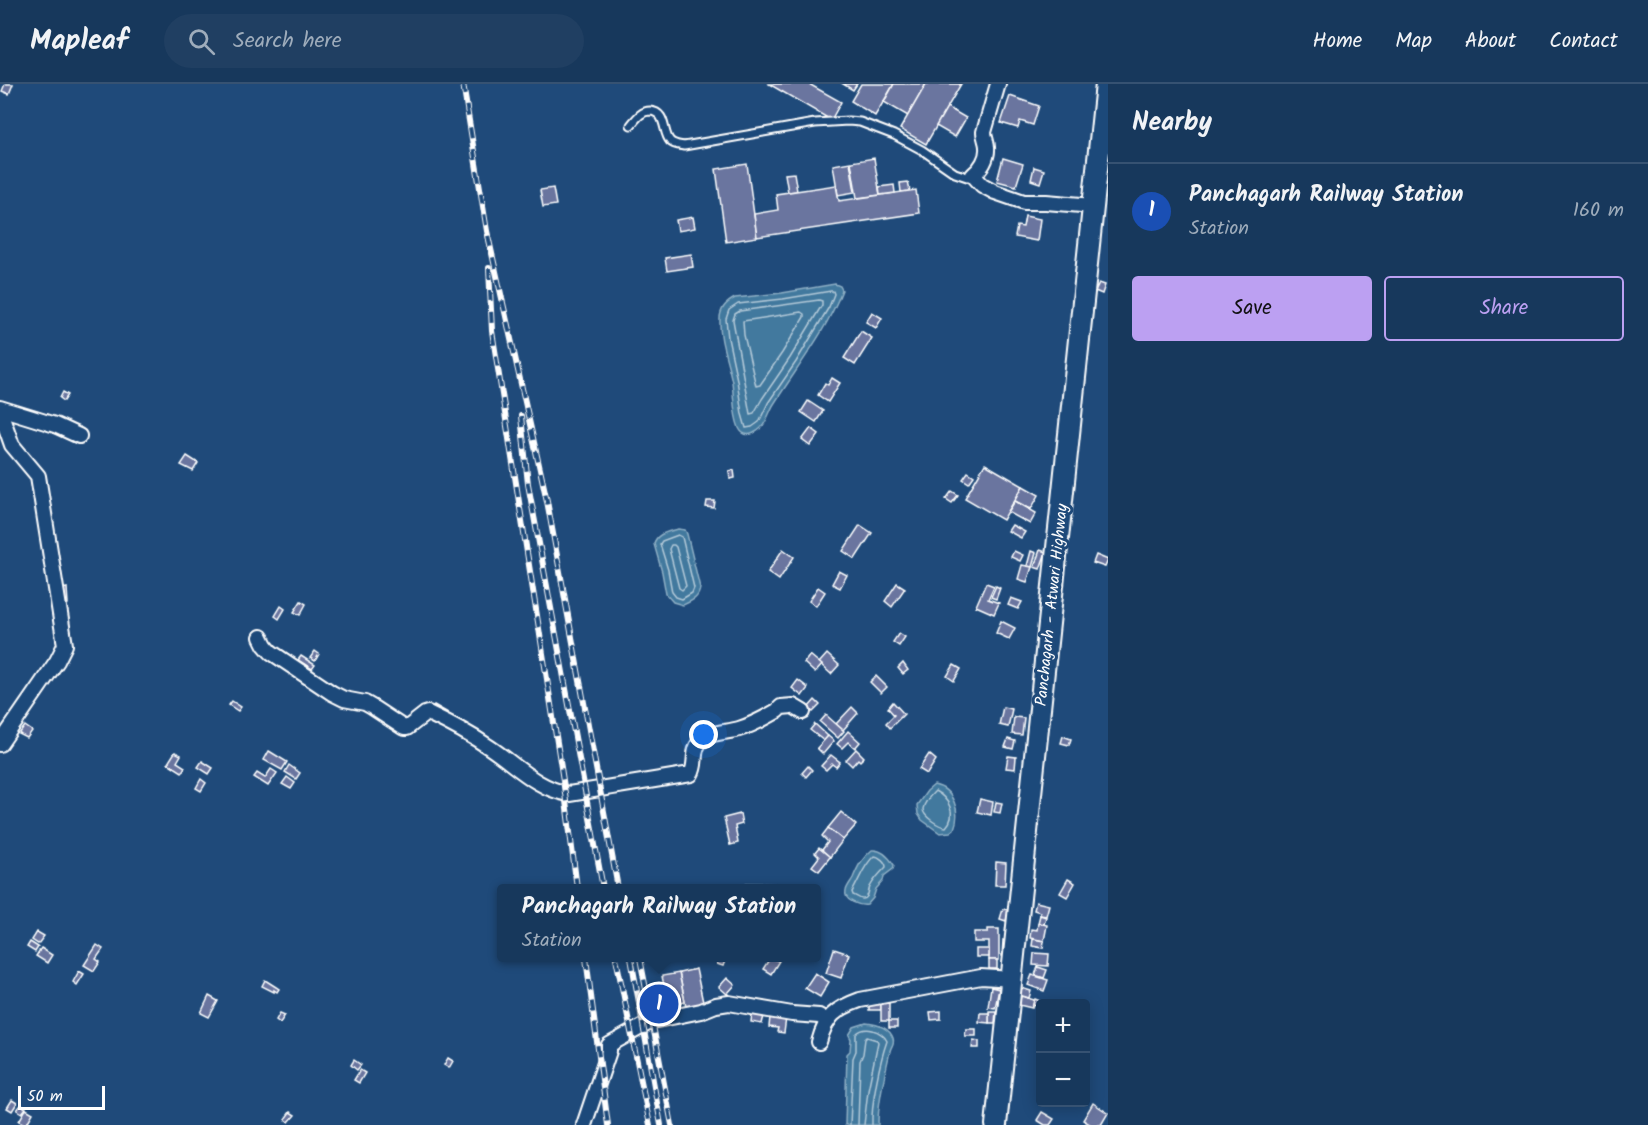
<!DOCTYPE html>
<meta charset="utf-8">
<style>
body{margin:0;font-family:Kalam,sans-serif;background:#203f62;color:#f1f3f6}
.controls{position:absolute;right:18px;bottom:18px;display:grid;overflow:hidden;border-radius:6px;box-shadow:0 3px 15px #0003}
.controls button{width:54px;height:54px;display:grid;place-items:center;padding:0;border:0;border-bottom:2px solid #365272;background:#17385c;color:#f1f3f6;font:30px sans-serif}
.scale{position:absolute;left:18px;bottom:15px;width:87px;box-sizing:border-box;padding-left:6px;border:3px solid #fff;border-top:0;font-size:16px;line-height:21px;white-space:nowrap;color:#fff;-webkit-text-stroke:4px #1f4a7a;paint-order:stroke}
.you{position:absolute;left:704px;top:651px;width:21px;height:21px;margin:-15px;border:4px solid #fff;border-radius:50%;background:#1a73e8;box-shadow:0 0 0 9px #1a73e833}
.badge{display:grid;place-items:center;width:39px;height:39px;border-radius:50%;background:#bca0f2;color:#fff;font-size:20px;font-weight:700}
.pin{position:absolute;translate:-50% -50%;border:3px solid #fff;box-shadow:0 2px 6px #0006}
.popup{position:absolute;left:497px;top:800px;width:324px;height:78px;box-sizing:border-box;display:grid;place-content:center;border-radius:6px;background:#17385c;filter:drop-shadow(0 2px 4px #0005);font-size:20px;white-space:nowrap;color:#9eacbb}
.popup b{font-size:22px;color:#f1f3f6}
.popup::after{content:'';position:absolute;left:50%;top:100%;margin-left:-12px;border:12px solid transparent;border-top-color:#17385c}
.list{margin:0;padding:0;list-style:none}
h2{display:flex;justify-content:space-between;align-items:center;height:78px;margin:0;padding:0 24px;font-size:26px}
h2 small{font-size:20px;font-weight:400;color:#9eacbb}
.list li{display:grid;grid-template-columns:39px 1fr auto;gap:18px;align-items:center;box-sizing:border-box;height:96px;padding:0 24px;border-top:2px solid #365272}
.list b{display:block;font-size:22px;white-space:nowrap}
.list p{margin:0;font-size:20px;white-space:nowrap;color:#9eacbb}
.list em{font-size:20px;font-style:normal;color:#9eacbb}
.actions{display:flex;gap:12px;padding:18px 24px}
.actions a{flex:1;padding:14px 0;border:2px solid #bca0f2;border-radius:6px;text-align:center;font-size:21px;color:#bca0f2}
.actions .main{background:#bca0f2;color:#111}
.icon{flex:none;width:33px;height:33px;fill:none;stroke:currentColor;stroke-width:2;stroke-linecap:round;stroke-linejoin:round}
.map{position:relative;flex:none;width:1108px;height:1041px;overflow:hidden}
header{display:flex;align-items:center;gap:36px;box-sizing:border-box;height:84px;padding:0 30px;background:#17385c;border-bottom:2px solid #365272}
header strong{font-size:28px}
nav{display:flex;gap:33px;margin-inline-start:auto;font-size:21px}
.search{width:420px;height:54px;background:#203f62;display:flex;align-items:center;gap:15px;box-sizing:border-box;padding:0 21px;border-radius:33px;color:#9eacbb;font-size:22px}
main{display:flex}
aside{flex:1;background:#17385c}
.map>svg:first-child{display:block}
.water{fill:#42799e;stroke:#8eafc5;stroke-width:1.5}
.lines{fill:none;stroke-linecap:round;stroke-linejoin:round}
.shore{stroke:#b3c9d8;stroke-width:1.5}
.building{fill:#6a759f;stroke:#fff;stroke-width:1.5}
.service-casing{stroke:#fff;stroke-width:11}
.minor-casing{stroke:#fff;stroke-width:18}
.secondary-casing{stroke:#fff;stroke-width:24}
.service{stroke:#1f4a7a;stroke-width:7}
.minor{stroke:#1f4a7a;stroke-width:14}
.secondary{stroke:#1f4a7a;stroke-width:20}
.rail-casing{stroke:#fff;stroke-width:6}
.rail{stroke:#1f4a7a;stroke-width:4;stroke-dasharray:11;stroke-linecap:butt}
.labels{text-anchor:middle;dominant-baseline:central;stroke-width:6;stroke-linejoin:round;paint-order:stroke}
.street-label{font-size:16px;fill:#fff;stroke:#1f4a7a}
</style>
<header>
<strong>Mapleaf</strong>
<div class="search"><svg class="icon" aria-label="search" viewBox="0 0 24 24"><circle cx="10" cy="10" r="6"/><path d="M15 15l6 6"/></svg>Search here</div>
<nav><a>Home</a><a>Map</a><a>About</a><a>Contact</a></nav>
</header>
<main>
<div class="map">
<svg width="1108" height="1041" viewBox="0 0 1108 1041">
<rect width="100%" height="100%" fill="#1f4a7a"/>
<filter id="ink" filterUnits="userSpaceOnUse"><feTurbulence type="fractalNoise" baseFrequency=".0167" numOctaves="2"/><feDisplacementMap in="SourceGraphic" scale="12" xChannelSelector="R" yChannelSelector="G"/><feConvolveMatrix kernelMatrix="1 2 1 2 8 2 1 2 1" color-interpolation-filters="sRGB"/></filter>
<g filter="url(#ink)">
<g class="water">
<path d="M835 200 840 202 842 206C826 248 798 282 774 320 769 328 767 338 761 344 757 348 750 352 745 350 742 349 740 346 739 344 733 330 734 313 732 298 728 277 719 256 720 235 720 225 727 218 735 214L782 209Z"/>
<path d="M678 445 685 446 687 450 700 504C699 514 692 517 683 521L673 518 666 510 662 488 654 460C656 449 669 448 678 445Z"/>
<path d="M934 701C954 705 961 728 954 745L950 748 940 749 922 736 918 730 917 721 927 707Z"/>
<path d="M872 766C882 765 889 773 894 781L893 785 884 792 883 797 876 805 873 814 867 821C860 822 843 817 846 807 847 802 851 798 853 794 858 782 862 774 872 766Z"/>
<polygon points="748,799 787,800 795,804 737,804 739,801"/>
<path d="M866 939C876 940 889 943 893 954 895 960 891 962 890 967 885 991 878 1016 878 1041H845L847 970 850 967 851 955 849 951 854 943Z"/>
</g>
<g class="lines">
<g class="shore">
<polygon points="831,207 833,207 834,210 829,223 796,278 768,319 759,338 752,343 746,344 742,330 737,296 728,254 726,235 729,226 738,220 783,215"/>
<polygon points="819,216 822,217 822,221 790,274 762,315 754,329 750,330 733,236 735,230 740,227"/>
<polygon points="801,228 804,230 804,233 782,269 760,301 756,302 744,251 743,237"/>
<polygon points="678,451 682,453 694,504 692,509 682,515 676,513 672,508 668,486 660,460 662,457"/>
<polygon points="671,461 674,461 676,463 686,502 682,506 679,504 669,465"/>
<path d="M935 707C948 714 958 730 946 743 940 743 923 733 923 725 924 719 931 711 935 707Z"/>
<path d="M874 772C879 772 886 778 886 783 882 787 873 797 870 803 868 806 869 815 863 815 861 816 855 811 853 811L852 808C860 795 863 782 874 772Z"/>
<path d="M850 1041 853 974 856 967V950C865 941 881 946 887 957 880 977 871 1019 872 1041"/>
<polyline points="858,1041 860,977 863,970 865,955 867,953 877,956 878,958 868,1006 864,1041"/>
</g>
</g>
<g class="building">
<polygon points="5,0 13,0 9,10 2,7"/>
<polygon points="769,0 809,0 841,18 831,36"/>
<polygon points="843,0 857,0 853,6"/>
<polygon points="861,0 894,0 875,32 851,17"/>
<polygon points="894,0 926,0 908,32 884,18"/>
<polygon points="926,0 961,0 926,60 900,45"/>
<polygon points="1010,12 1039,22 1033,41 1020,37 1018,44 1001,39"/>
<polygon points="947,23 966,34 955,53 936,42"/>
<polygon points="874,74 880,111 857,114 851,78"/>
<polygon points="1003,74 1023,80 1016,102 997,97"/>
<polygon points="850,78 855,108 838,111 833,81"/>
<polygon points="747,80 757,153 726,158 716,85"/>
<polygon points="1034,83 1044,86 1040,99 1031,96"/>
<polygon points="794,89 797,107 788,108 785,90"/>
<polygon points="908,98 910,107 901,108 900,99"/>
<polygon points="836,101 839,117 916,106 919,129 757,153 754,130 778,126 776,110"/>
<polygon points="894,101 895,109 880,111 879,103"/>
<polygon points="553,104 556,121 543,123 540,106"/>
<polygon points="1025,132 1040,135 1037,157 1015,153 1017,142 1023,143"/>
<polygon points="693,133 695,144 678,147 676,136"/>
<polygon points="691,170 693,183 667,187 665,174"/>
<polygon points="1099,199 1105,201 1102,210 1095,207"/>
<polygon points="872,228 882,234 876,244 866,238"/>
<polygon points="861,247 872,254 855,281 844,274"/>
<polygon points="832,294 840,299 828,318 818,311 825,299 828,301"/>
<polygon points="63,308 68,311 64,317 60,314"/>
<polygon points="808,317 823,327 816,338 801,328"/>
<polygon points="811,344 819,350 810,362 802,356"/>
<polygon points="187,372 198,379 193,387 181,381"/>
<polygon points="985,380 1023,402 1003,436 965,414"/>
<polygon points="734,386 735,394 730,395 729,387"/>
<polygon points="968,388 974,392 969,399 963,395"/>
<polygon points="1023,402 1039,411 1031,425 1015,417"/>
<polygon points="952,407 958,411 952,419 946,415"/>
<polygon points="707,417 715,417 714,424 706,423"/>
<polygon points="1015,417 1036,429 1030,440 1008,428"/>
<polygon points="860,441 872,449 855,475 843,467"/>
<polygon points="1012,441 1025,448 1021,454 1008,447"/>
<polygon points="783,465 794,473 779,496 768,488"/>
<polygon points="1040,466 1046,468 1040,485 1034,483"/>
<polygon points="1014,467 1023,471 1020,477 1011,473"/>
<polygon points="1031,467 1036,469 1032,483 1027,482"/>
<polygon points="1096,471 1108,476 1105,483 1093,479"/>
<polygon points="1022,481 1032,483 1027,498 1018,495"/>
<polygon points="839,487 847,491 840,504 832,500"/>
<polygon points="897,499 905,504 892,523 885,517"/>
<polygon points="986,499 994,502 988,515 999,519 994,530 976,522"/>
<polygon points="996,502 1000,504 996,515 991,513"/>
<polygon points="818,503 825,508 816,522 809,517"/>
<polygon points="67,504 68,520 63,521 62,505"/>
<polygon points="1011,514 1022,518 1018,525 1008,521"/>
<polygon points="301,517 306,520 300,531 294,528"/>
<polygon points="281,522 285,525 279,535 275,532"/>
<polygon points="1001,537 1015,544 1009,555 996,549"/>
<polygon points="899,549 905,553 899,562 893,558"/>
<polygon points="315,567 319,570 315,577 310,574"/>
<polygon points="827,570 839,581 831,590 819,579"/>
<polygon points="810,571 822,581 815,589 804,579"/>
<polygon points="301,572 315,581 312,585 298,576"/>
<polygon points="903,579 908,586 903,590 898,584"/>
<polygon points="954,581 961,585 954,597 947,592"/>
<polygon points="876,592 887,603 881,609 870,598"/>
<polygon points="798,596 808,604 802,612 792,604"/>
<polygon points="815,616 820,621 813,628 808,624"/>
<polygon points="232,617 241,623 238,627 229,621"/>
<polygon points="893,618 904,630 890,644 886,639 894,631 888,624"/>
<polygon points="434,621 448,629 445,633 431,626"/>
<polygon points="852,623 858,629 843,646 836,640"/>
<polygon points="1003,623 1012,625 1008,643 999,641"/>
<polygon points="826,631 844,647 838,654 820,638"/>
<polygon points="1014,633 1024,634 1022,651 1012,650"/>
<polygon points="815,640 828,652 824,657 810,646"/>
<polygon points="25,642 32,647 27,654 19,650"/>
<polygon points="848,647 860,658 855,664 848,658 842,664 837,660"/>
<polygon points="828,652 834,657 823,670 817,664"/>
<polygon points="1063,652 1071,655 1069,661 1061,659"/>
<polygon points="1008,655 1015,657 1013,665 1005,663"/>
<polygon points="856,665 864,673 860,677 858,675 852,682 846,676"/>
<polygon points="269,667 287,678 282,686 264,676"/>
<polygon points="175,668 181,671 177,678 185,683 182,688 168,679"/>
<polygon points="929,670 936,676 927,690 919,685"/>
<polygon points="831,671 840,678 836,683 832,680 826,686 821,682"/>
<polygon points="1008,672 1016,673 1015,685 1006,684"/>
<polygon points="202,677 213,684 209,690 198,683"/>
<polygon points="289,681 300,689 296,695 285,688"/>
<polygon points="808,682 812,686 806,693 802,689"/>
<polygon points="271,685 277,689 268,702 254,693 257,689 265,694"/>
<polygon points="287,693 295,699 291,705 282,700"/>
<polygon points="201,695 206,699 201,707 196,704"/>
<polygon points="980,715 993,718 991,731 977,728"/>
<polygon points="996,718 1002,719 1000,729 994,728"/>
<polygon points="841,728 856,741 843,756 828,744"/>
<polygon points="740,730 742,740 735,742 738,759 730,761 724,734"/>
<polygon points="828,744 843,756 830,773 822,766 828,758 822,752"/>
<polygon points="819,764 830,773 819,787 812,782 819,773 815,769"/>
<polygon points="996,778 1006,779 1005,801 995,801"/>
<polygon points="1068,795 1075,799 1067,813 1060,809"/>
<polygon points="1036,818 1049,821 1046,832 1040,831 1040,828 1034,826"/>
<polygon points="1003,825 1009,826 1006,837 1000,835"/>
<polygon points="1040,831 1046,833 1044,840 1038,839"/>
<polygon points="1038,839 1047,841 1044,857 1030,854 1031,845 1037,846"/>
<polygon points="988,845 999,845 999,876 989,876 989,858 974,858 974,848 988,848"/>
<polygon points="37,848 44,852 38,860 32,856"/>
<polygon points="1033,855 1044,857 1043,864 1032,862"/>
<polygon points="1003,856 1009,857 1007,872 1002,872"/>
<polygon points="30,858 38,863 35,868 27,863"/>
<polygon points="97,861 103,865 96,875 100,878 94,887 84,881"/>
<polygon points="41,864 52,871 47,879 36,872"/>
<polygon points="834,865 849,870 841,894 826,889"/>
<rect x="976" y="865" width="13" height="8"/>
<polygon points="1034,869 1049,870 1048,882 1033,881"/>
<polygon points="719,874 726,874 723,882 717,880"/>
<polygon points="770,874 779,877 771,890 763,885"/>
<rect x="989" y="876" width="8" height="9"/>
<polygon points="1038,883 1047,886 1044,894 1035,891"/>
<polygon points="696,885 704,923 693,925 692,921 686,923 679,889"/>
<polygon points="79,887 84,890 77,901 73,898"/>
<polygon points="679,889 685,918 668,922 662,892"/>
<polygon points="815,889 829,898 820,913 805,904"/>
<polygon points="1032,891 1048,896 1044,907 1028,901"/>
<polygon points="727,894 735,901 727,910 719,903"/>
<polygon points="265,896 276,903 279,905 277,908 274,906 274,908 262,902"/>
<polygon points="992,897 1003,898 1001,905 991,903"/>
<polygon points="991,903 999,905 995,924 988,923"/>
<polygon points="1021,904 1031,907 1029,914 1019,911"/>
<polygon points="209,912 218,917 209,933 201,929"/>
<polygon points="1021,912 1034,916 1032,924 1019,921"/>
<polygon points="1035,915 1042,918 1040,923 1033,921"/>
<polygon points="881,919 881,926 869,926 869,920"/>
<rect x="881" y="919" width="8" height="18"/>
<polygon points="941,927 941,935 931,936 930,928"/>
<polygon points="989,927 996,927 995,939 989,939"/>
<polygon points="280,929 285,931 280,939 276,936"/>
<polygon points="980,929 989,929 989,939 979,938"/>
<polygon points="752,930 764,932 762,940 751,938"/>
<polygon points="770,933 786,934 784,949 777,948 778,944 769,943"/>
<rect x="889" y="937" width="8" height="7"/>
<polygon points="966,945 976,945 976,952 965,952"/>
<polygon points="973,956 979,957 979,964 972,964"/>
<polygon points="448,974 453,977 449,984 444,981"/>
<polygon points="354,976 361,981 357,986 351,981"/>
<polygon points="360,986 365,989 359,999 354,996"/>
<polygon points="12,1016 17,1019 12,1027 7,1024"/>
<polygon points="1093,1019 1108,1029 1101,1041 1091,1041 1083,1036"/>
<polygon points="21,1021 26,1024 22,1029 17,1026"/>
<polygon points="26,1025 33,1029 26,1041 19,1037"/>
<polygon points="290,1028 295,1031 289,1038 285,1035"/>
<polygon points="1042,1028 1054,1035 1050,1041 1045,1041 1037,1036"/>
</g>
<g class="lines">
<g class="service-casing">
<path id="service" d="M631 41C636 35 641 27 650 27 667 28 662 48 670 57 674 61 679 61 684 62L815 39 848 37 860 38 894 51 922 66 955 89 967 93 973 91"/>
</g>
<g class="minor-casing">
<g id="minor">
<path d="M998 0 984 48C984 53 987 58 987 63 988 74 981 85 973 91L982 101 995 108 1024 118H1046L1093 122"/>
<polyline points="0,324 55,341 79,352"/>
<polyline points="0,327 12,361 38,392 65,561 57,577 0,660"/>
<path d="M261 553 265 561 271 568 332 609 344 615 365 619 372 623 404 644H407L425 630 428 629C449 639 470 650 489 663 515 680 537 705 569 710L691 690C697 681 692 668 699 659 708 647 726 649 739 645 752 641 765 634 777 627L781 623 793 622 803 628"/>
<path d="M819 958C826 932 835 925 860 916L981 893 1013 895"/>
<polyline points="584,1041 609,967 609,961 652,937 701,927 716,921 729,919 792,930 819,932 828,937"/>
</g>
</g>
<g class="secondary-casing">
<polyline id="secondary" points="996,1041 1106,0"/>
</g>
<use href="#service" class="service"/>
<use href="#minor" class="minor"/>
<use href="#secondary" class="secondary"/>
<g class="rail-casing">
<g id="rail">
<polyline points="463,0 487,147 547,417 618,804"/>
<polyline points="489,184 492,247 565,709 577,804"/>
<polyline points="521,332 528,400 603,804"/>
<polyline points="586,874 608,1041"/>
<polyline points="616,874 650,1041"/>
<polyline points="631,874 661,1041"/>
<polyline points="640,874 672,1041"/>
</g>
</g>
<use href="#rail" class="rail"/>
</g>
</g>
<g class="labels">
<g class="street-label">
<text transform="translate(1052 521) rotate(-84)">Panchagarh - Atwari Highway</text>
</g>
</g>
</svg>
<div class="controls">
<button>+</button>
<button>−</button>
</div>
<div class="scale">50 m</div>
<div class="you"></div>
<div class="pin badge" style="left:659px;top:920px;background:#1a4fb4">1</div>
<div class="popup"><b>Panchagarh Railway Station</b>Station</div>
</div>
<aside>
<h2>Nearby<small></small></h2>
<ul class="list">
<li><span class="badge" style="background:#1a4fb4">1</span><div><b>Panchagarh Railway Station</b><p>Station</p></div><em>160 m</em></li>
</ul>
<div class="actions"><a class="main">Save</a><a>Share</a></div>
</aside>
</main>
